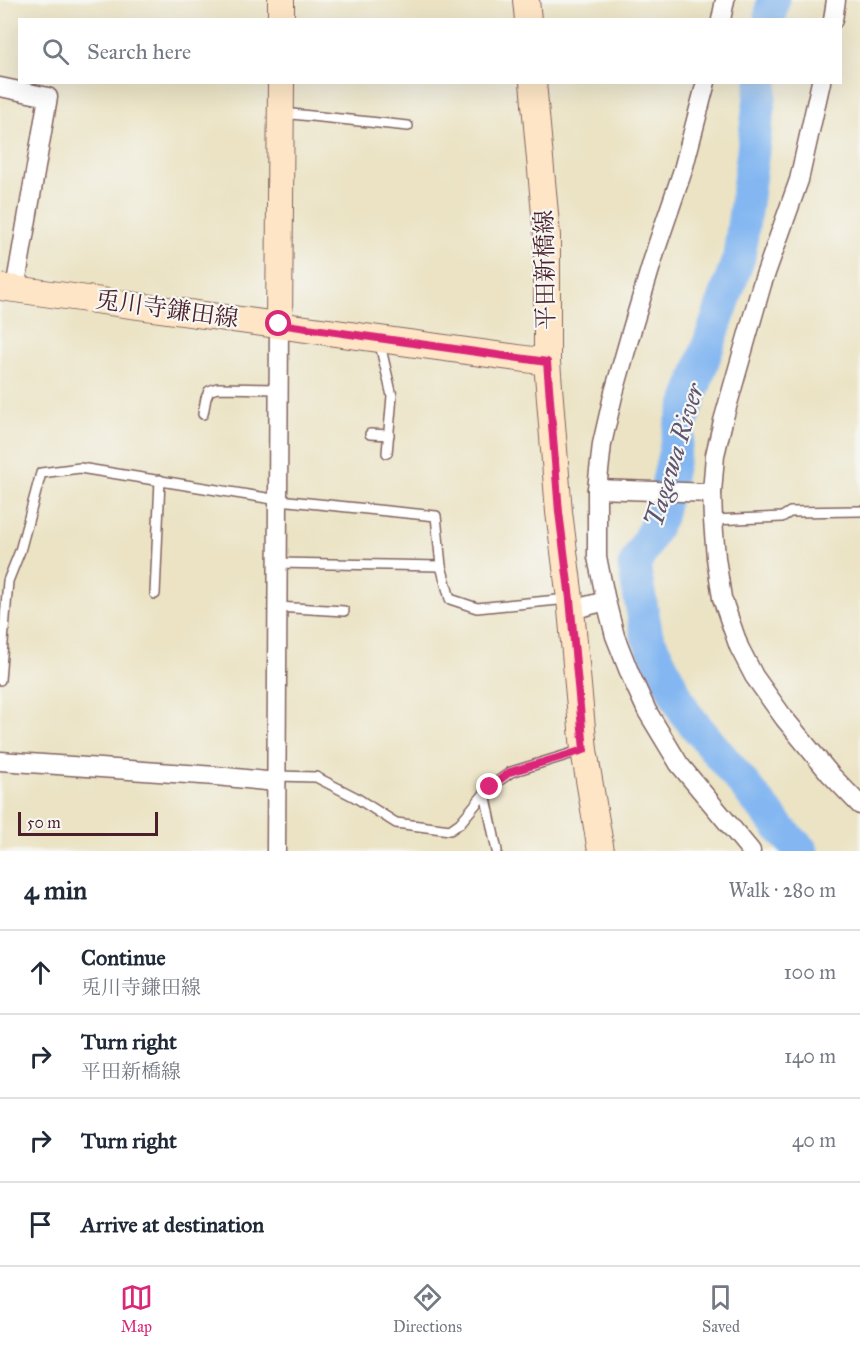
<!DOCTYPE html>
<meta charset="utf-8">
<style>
body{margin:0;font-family:"IM FELL Great Primer","Noto Serif JP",serif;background:#f2f2f3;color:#1f2937}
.scale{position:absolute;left:18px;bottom:15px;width:140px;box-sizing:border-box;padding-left:6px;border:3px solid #4a1f2b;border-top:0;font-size:16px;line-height:21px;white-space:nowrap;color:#4a1f2b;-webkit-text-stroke:4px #f6f6f2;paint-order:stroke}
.stop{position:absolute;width:18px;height:18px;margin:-14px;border:4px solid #db2777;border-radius:50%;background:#fff}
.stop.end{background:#db2777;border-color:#fff;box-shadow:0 2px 6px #0008}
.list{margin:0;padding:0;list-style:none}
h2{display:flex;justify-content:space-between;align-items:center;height:78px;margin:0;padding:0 24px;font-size:26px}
h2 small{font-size:20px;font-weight:400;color:#747a83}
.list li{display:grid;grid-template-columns:39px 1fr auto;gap:18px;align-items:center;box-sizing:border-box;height:84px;padding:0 24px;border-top:2px solid #e0e1e3}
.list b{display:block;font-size:22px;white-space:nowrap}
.list p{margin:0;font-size:20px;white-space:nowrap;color:#747a83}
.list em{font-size:20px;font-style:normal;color:#747a83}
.icon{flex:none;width:33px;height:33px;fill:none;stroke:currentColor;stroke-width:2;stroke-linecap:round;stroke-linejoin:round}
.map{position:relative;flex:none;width:860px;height:851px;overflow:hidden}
.search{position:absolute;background:#fff;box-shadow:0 6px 24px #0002;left:18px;right:18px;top:18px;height:66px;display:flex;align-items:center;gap:15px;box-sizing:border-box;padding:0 21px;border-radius:0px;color:#747a83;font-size:22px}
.sheet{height:414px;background:#fff}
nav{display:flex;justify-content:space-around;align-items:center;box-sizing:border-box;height:84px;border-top:2px solid #e0e1e3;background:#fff;font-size:16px;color:#747a83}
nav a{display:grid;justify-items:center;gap:3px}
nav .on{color:#db2777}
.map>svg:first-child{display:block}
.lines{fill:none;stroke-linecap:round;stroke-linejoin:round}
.river{stroke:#84b7f1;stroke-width:33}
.lane-casing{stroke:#826461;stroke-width:12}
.street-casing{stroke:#826461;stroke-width:21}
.secondary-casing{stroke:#826461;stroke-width:28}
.lane{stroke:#fff;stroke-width:9}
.street{stroke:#fff;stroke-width:18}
.secondary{stroke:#fde5c5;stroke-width:26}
.route{stroke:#db2777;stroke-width:8}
.labels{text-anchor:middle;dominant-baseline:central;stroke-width:4.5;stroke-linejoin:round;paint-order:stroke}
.street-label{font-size:24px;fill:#4a1f2b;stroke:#f6f6f2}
.water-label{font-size:26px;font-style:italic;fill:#5e5470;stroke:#f6f6f2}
</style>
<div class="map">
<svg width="860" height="851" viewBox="0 0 860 851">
<rect width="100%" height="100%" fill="#f6f6f2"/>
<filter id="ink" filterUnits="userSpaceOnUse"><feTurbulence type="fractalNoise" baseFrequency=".0167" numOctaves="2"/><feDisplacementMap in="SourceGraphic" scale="12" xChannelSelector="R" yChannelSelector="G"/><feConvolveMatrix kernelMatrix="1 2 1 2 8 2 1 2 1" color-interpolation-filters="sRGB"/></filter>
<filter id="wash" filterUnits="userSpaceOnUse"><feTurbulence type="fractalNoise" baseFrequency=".008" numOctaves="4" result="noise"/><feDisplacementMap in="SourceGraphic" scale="24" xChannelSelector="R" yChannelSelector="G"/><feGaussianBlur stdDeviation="1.35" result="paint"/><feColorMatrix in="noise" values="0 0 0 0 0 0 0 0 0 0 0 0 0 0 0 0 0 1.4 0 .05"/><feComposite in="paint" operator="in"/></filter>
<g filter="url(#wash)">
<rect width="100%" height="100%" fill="#ebe3c4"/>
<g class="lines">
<g class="river">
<polyline points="770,20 773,0"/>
<polyline points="762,82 739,257 680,427 660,517 634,566 647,636 685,713 784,833 802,851"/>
</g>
</g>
</g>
<g filter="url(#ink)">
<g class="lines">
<g class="lane-casing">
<g id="lane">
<polyline points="282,113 408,126"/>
<polyline points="379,340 392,396 387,453"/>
<polyline points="203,414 206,398 209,391 217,388 279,389"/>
<polyline points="370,434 389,435"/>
<polyline points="713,520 782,517 790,512 860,511"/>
<polyline points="277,563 441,566"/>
<polyline points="155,594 160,480"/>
<polyline points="277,607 344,611"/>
<polyline points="0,680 8,581 20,551 41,473 80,468 279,500 436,516 441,566 450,599 477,608 568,599"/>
<polyline points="276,776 316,777 355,797 396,823 450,830 460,823 485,793"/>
<polyline points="497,851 485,793 490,787 511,772 583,750"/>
</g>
</g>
<g class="street-casing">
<g id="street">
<polyline points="721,20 725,0"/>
<polyline points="833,20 836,0"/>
<polyline points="706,82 683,170 657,246 632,329 613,396 602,444 597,489 597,557 606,601 615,636 630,674 647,711 679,764 751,851"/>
<polyline points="821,82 799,180 762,284 723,421 715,455 712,493 713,520 716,558 722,598 739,647 754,676 784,718 830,774 860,805"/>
<polyline points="0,87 48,97 15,289"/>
<polyline points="597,489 712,493"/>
<polyline points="571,610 606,601"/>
<polyline points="0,761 216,776 276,782"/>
<polyline points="276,851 279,324"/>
</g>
</g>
<g class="secondary-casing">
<g id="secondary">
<polyline points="526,0 528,20"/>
<polyline points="281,20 281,0"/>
<polyline points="533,82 547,236 547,362 559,512 570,599 584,750 601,851"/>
<polyline points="0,287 547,362"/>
<polyline points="279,324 281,82"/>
</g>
</g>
<use href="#lane" class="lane"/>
<use href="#street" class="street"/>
<use href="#secondary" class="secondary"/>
</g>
</g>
<g class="lines" filter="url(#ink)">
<polyline class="route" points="279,324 547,362 559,512 570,599 584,750 510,772 490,787"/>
</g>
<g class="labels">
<g class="street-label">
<text transform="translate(545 270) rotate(-91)">平田新橋線</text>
<text transform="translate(167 309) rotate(8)">兎川寺鎌田線</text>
</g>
<g class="water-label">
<text transform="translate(674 455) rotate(-73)">Tagawa River</text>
</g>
</g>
</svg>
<div class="scale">50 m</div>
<div class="stop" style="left:279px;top:324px"></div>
<div class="stop end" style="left:490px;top:787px"></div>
<div class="search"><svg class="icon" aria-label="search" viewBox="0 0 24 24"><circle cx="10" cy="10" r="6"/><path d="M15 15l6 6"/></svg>Search here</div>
</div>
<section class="sheet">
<h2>4 min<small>Walk · 280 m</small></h2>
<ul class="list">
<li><svg class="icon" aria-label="ahead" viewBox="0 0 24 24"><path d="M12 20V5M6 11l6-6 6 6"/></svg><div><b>Continue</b><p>兎川寺鎌田線</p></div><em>100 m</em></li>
<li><svg class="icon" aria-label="right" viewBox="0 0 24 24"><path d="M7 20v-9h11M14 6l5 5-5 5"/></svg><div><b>Turn right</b><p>平田新橋線</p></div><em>140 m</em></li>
<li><svg class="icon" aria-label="right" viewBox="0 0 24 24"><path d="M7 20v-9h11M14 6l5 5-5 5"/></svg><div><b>Turn right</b></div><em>40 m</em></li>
<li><svg class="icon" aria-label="arrive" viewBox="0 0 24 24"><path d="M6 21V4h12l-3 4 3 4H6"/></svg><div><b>Arrive at destination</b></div></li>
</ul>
</section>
<nav>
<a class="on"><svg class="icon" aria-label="map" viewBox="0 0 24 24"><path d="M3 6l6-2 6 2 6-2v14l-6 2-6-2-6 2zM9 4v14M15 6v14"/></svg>Map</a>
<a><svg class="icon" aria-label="directions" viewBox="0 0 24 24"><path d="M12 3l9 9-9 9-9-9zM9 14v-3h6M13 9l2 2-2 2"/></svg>Directions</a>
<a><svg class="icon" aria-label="saved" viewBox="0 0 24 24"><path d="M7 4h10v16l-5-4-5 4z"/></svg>Saved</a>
</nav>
